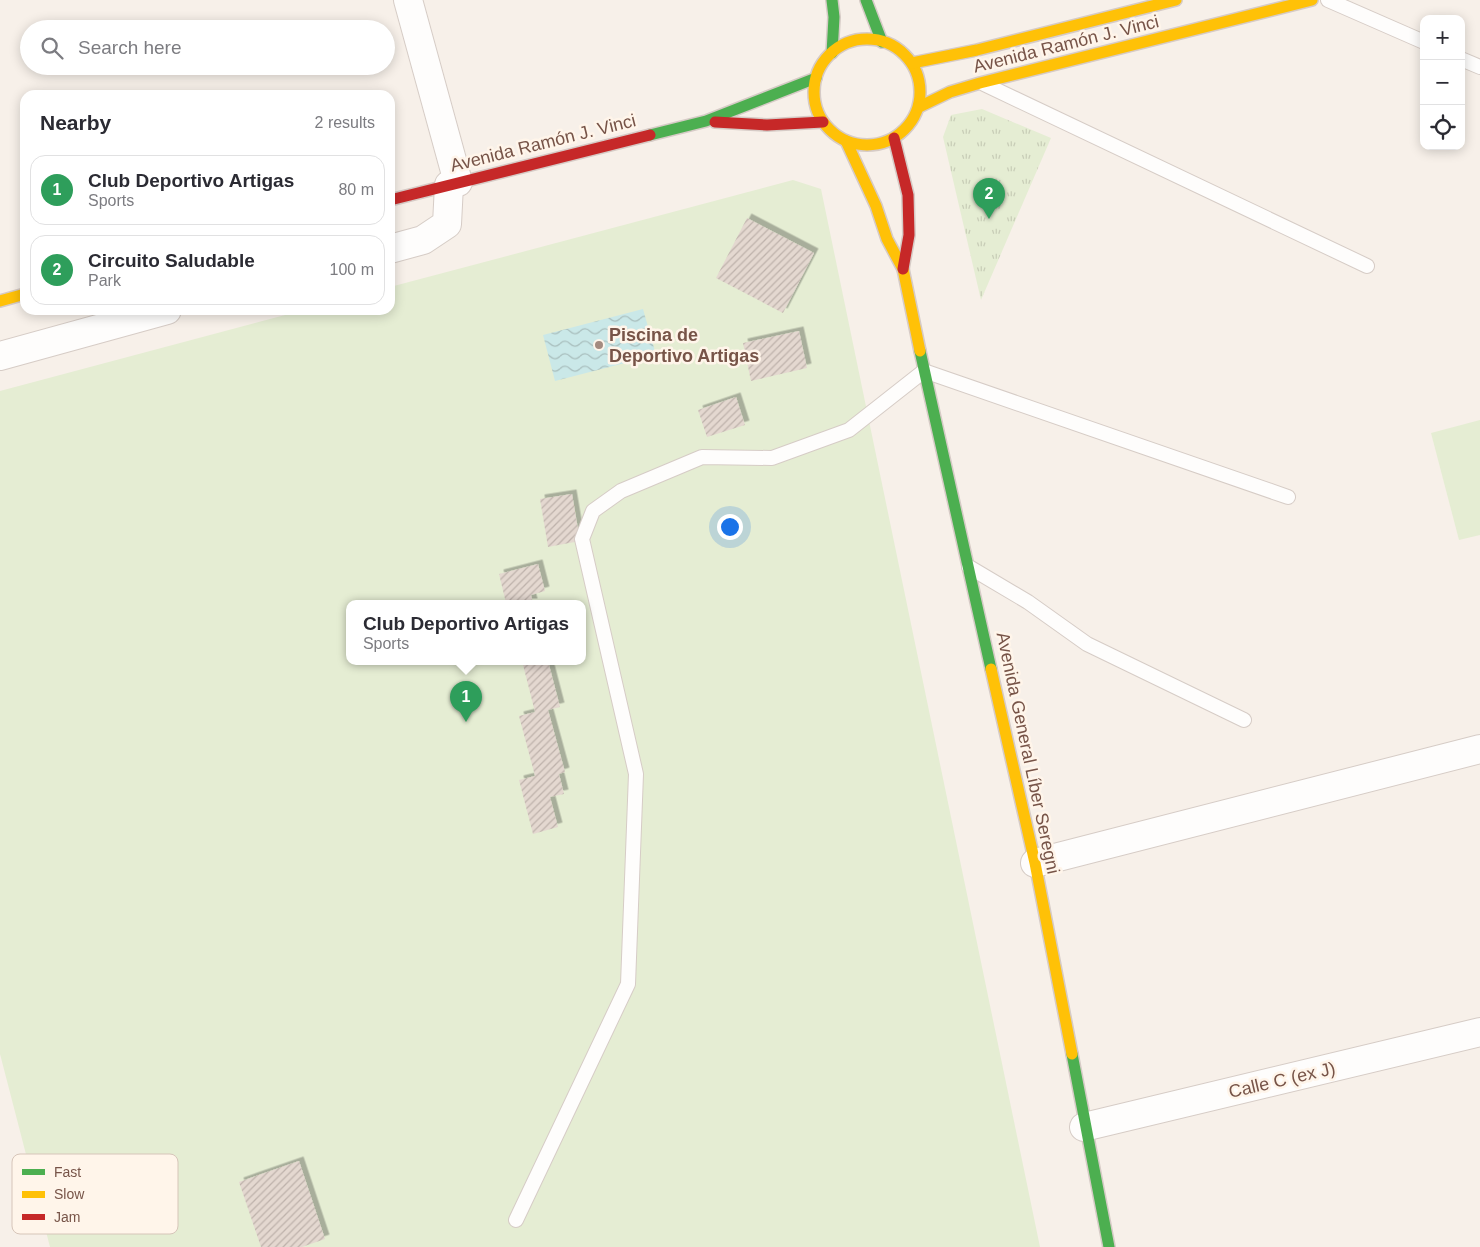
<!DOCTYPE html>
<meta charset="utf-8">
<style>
body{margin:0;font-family:Helvetica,sans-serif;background:#f2f2f3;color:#2b2b33}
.controls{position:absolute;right:15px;top:15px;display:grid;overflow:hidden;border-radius:10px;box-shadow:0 2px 12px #0003}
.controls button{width:45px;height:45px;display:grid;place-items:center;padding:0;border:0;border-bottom:1px solid #e1e1e2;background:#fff;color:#2b2b33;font:25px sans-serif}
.you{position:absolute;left:729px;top:526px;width:18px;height:18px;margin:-12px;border:4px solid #fff;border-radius:50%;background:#1a73e8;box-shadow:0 0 0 8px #1a73e833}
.badge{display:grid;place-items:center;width:32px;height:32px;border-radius:50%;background:#a48b80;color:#fff;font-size:16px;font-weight:700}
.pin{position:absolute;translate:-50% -41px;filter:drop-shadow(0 1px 2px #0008)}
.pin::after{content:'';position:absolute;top:26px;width:18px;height:15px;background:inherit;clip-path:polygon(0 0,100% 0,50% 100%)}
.popup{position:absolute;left:346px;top:600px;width:240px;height:65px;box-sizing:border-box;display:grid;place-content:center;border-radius:10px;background:#fff;filter:drop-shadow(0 1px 4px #0005);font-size:16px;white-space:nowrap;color:#7c7c81}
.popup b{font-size:19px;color:#2b2b33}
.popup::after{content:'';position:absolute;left:50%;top:100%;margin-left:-10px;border:10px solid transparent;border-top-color:#fff}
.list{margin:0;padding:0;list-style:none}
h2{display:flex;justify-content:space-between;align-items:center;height:65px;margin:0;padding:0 20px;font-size:21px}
h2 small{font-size:16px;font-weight:400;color:#7c7c81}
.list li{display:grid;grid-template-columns:32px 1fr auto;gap:15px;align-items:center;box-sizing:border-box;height:70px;margin:0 10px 10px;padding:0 10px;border:1px solid #e1e1e2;border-radius:15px}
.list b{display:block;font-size:19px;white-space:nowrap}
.list p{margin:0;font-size:16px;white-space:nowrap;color:#7c7c81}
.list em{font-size:16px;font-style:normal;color:#7c7c81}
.icon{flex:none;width:28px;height:28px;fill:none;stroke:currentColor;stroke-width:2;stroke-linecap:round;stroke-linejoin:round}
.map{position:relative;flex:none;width:1480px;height:1247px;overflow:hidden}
.search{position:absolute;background:#fff;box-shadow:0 2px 12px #0003;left:20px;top:20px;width:375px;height:55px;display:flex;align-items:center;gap:12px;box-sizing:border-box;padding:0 18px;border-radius:28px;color:#7c7c81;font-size:19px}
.panel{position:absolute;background:#fff;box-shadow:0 2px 12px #0003;left:20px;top:90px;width:375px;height:225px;border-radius:15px}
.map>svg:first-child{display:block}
.park{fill:url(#park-tufts)}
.pitch{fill:#e5edd3;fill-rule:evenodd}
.water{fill:url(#water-waves)}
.building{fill:url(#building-hatch);filter:url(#shadow)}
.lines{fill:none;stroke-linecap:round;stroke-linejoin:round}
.lane-casing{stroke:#d6ccc6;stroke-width:16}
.street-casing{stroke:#d6ccc6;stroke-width:30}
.fast-casing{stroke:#d6cbc6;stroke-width:14}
.slow-casing{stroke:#d6cbc6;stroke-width:14}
.jam-casing{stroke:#d6cbc6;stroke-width:14}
.lane{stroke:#fefdfc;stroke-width:14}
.street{stroke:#fefdfc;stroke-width:28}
.fast{stroke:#4caf50;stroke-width:11}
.slow{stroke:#ffc107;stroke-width:11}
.jam{stroke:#c62828;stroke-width:11}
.poi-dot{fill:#a48b80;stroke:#fff5ea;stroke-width:2}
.labels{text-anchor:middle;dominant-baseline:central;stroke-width:5;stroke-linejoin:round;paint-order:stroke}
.street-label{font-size:18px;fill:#775448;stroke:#fff5ea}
.poi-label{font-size:18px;font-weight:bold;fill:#775448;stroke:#fff5ea;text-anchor:start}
.key{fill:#fff5ea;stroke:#d6c5b9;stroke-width:1}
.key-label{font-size:14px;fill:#775448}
</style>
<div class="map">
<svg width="1480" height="1247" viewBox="0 0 1480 1247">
<defs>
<pattern id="park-tufts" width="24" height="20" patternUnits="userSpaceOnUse" patternTransform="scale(1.25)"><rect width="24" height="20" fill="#e5edd3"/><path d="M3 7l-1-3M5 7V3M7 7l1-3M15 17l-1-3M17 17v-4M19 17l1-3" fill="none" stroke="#c8cdb7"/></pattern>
<pattern id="water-waves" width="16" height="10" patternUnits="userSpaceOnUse" patternTransform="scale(1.25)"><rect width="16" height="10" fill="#cae8e8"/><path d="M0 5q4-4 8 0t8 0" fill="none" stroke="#a9bfbe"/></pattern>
<pattern id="building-hatch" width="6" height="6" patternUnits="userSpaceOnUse" patternTransform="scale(1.25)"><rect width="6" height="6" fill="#e4d8d0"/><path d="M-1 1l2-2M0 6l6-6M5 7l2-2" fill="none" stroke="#beb2ab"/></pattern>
<filter id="shadow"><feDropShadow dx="4.5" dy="-4.5" stdDeviation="0" flood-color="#0004"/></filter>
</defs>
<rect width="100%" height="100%" fill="#f7f0e9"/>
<polygon class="park" points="982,109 1051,138 981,300 943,137 951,115"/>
<g class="pitch">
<path d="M793 180 821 189 1040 1247H50L0 1054V391L304 310H390V287ZM350 603H582V661H350Z"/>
<polygon points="1480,420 1480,535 1459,540 1431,433"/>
</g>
<polygon class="water" points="643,309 656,355 555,381 543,335"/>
<g class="building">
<polygon points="747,218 814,253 783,313 716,278"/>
<polygon points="799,331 807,368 751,381 743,343"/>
<polygon points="736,397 745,425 707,437 698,410"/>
<polygon points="572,494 580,541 548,547 540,499"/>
<polygon points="538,564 545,591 531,595 533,603 506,603 499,574"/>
<polygon points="522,661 548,661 560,707 548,710 565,772 559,774 564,794 550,797 558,827 533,834 519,780 535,776 519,716 535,712"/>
<polygon points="299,1161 325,1239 302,1247 261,1247 239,1182"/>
</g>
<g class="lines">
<g class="lane-casing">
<g id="lane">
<polyline points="1328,0 1424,42"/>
<polyline points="1461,59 1480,67"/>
<polyline points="984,84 1367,266"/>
<polyline points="969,567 1028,602 1087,644 1244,720"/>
<polyline points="516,1220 628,984 636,774 582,539 593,511 621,491 702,457 772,458 849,430 924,371 1288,497"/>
</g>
</g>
<g class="street-casing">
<g id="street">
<polyline points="408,0 458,182"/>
<polyline points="390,249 423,240 447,224 449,185"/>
<polyline points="0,356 167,310"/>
<polyline points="1035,863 1480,749"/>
<polyline points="1084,1127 1480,1032"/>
</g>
</g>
<g class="fast-casing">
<g id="fast">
<polyline points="832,0 834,17 832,53"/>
<polyline points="866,0 882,42"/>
<polyline points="650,135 706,121 816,78"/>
<polyline points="920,351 991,669"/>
<polyline points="1072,1054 1109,1247"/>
</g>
</g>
<g class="slow-casing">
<g id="slow">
<circle cx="867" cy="92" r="53"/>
<polyline points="912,63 977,50 1176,0"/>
<polyline points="919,107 950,92 980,83 1312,0"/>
<polyline points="846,141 876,206 887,239 903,269 920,351"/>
<polyline points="0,301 25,294"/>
<polyline points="991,669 1035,863 1072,1054"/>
</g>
</g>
<g class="jam-casing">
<g id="jam">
<polyline points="715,122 767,125 823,122"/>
<polyline points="894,138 908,195 909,235 903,269"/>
<polyline points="390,200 650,135"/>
</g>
</g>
<use href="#lane" class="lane"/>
<use href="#street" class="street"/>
<use href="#fast" class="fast"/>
<use href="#slow" class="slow"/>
<use href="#jam" class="jam"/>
</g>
<circle class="poi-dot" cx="599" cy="345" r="5"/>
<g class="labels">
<g class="street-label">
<text transform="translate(1066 44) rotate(-14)">Avenida Ramón J. Vinci</text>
<text transform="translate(543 143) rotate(-14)">Avenida Ramón J. Vinci</text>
<text transform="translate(1028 753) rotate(78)">Avenida General Líber Seregni</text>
<text transform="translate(1282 1080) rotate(-13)">Calle C (ex J)</text>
</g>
<g class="poi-label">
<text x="609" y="335">Piscina de<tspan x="609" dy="21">Deportivo Artigas</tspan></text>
</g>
</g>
<rect x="12" y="1154" width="166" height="80" rx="8" class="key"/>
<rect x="22" y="1169" width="23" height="6" fill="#4caf50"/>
<rect x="22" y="1191" width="23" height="7" fill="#ffc107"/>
<rect x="22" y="1214" width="23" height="6" fill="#c62828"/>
<g class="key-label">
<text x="54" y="1177">Fast</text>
<text x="54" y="1199">Slow</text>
<text x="54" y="1222">Jam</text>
</g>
</svg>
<div class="controls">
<button>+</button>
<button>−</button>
<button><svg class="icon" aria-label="locate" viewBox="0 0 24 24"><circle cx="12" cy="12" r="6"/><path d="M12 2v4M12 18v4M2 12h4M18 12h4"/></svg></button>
</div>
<div class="you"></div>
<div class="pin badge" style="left:466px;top:722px;background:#2e9e5b">1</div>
<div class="popup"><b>Club Deportivo Artigas</b>Sports</div>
<div class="pin badge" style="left:989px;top:219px;background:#2e9e5b">2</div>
<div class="search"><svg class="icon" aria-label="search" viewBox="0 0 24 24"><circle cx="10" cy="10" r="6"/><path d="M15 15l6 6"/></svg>Search here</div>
<section class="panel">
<h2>Nearby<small>2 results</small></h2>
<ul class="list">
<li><span class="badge" style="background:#2e9e5b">1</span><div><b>Club Deportivo Artigas</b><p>Sports</p></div><em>80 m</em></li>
<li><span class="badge" style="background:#2e9e5b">2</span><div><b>Circuito Saludable</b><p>Park</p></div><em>100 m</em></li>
</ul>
</section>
</div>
